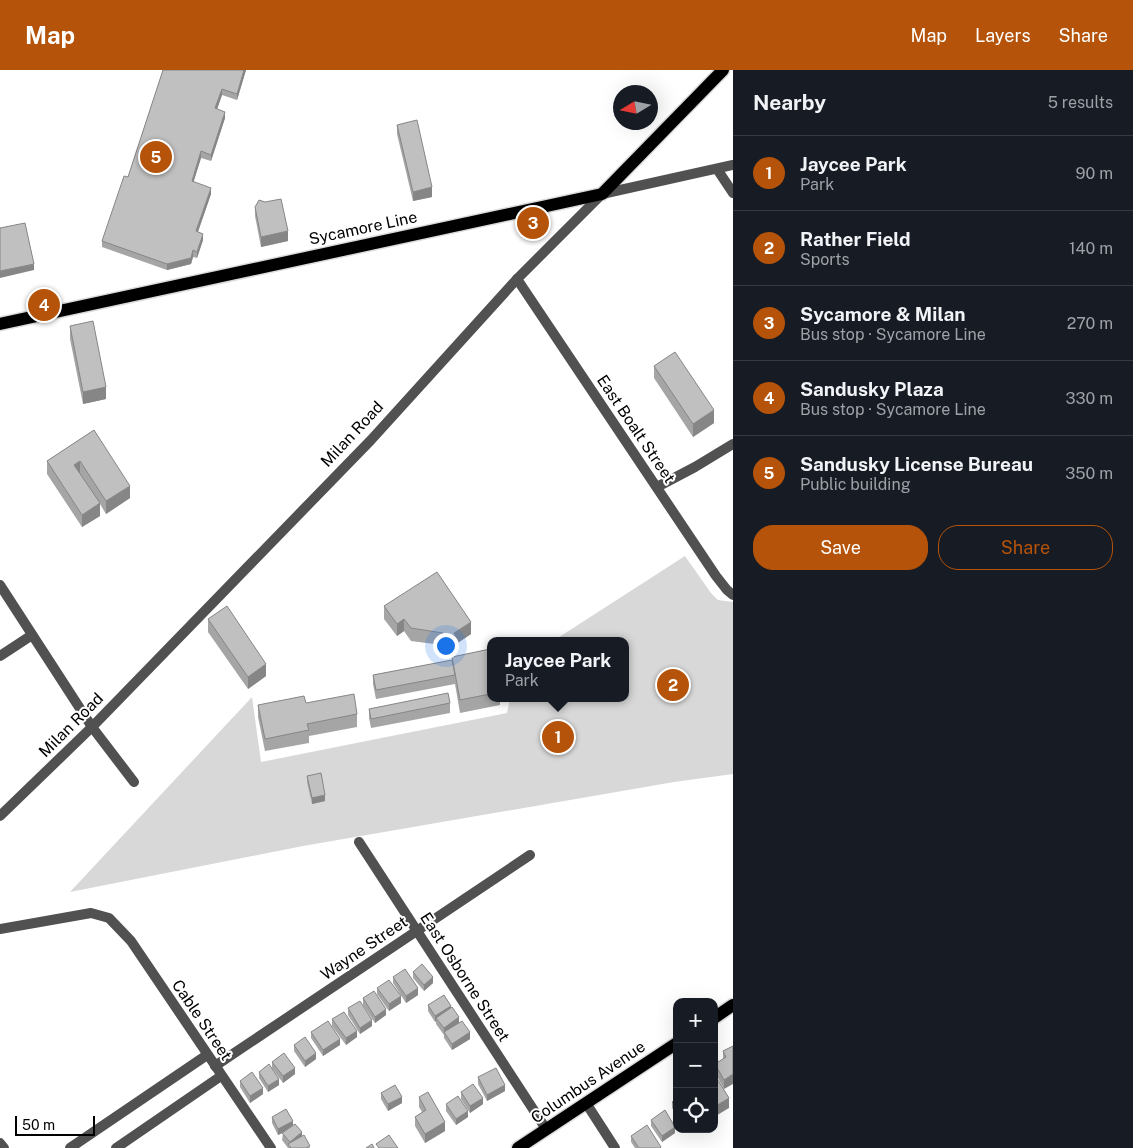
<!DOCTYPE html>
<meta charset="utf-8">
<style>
body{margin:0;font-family:"Public Sans",sans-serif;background:#20242c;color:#f1f3f6}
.controls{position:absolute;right:15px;bottom:15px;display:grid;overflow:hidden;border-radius:10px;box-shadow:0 5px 20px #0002}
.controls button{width:45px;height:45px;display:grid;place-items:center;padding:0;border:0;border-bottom:1px solid #363941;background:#171b24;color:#f1f3f6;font:25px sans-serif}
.compass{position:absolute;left:613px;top:15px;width:45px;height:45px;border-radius:50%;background:#171b24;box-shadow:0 5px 20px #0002;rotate:260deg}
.scale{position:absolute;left:15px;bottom:12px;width:80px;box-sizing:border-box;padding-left:5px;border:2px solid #000;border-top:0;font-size:14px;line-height:18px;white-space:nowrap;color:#000;-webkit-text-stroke:4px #fff;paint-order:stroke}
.you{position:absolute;left:445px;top:575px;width:18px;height:18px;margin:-12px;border:4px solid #fff;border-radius:50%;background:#1a73e8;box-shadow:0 0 0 8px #1a73e833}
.badge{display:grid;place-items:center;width:32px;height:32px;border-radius:50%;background:#b45309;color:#fff;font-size:16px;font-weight:700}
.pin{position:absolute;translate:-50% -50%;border:2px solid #fff;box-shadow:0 1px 5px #0006}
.popup{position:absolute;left:487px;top:567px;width:142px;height:65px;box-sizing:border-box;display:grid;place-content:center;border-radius:10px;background:#171b24;filter:drop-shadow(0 1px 4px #0005);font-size:16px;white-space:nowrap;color:#9ea1a6}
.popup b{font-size:19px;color:#f1f3f6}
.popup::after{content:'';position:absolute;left:50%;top:100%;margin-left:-10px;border:10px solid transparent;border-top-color:#171b24}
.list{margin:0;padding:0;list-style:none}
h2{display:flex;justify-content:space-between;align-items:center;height:65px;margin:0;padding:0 20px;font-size:21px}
h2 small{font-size:16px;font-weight:400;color:#9ea1a6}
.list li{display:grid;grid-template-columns:32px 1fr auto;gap:15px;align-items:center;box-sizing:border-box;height:75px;padding:0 20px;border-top:1px solid #363941}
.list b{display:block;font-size:19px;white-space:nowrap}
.list p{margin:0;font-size:16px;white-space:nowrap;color:#9ea1a6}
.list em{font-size:16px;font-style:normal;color:#9ea1a6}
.actions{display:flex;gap:10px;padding:15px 20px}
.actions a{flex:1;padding:11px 0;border:1px solid #b45309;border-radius:20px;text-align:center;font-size:18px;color:#b45309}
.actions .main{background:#b45309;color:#fff}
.icon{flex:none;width:28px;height:28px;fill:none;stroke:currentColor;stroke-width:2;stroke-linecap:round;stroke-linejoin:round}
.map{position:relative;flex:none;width:733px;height:1078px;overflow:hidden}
header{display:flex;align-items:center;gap:30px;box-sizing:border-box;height:70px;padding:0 25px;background:#b45309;color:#fff}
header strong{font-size:24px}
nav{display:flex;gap:28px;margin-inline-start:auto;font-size:18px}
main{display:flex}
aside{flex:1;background:#171b24}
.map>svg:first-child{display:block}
.green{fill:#d8d8d8}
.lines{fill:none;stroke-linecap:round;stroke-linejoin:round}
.major-casing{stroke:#dbdbdb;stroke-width:15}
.minor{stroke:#515151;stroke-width:10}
.major{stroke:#000;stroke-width:12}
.wall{fill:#a5a5a5}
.shaded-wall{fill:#868686}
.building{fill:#c0c0c0;stroke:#868686}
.labels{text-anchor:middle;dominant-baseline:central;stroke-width:4;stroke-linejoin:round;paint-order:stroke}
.street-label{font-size:16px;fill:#000;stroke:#fff}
</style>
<header>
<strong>Map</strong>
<nav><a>Map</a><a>Layers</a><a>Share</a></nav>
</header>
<main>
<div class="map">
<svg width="733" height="1078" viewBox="0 0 733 1078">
<rect width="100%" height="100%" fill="#fff"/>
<polygon class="green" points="685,486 711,523 718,530 733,532 733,704 674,712 303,776 70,822 252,627 261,692 507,643 510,628 626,628 626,571 553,571"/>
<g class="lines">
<g class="major-casing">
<g id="major">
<polyline points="0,254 602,124 723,0"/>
<polyline points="714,948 733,935"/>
<polyline points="518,1078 677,973"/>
</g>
</g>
<g class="minor">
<polyline points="717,99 733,123"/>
<polyline points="517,209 716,506 727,520 733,525"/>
<polyline points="657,417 695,397 733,374"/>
<polyline points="0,515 92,657 134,712"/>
<polyline points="0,586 32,565"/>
<polyline points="0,746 92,657 371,370 517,209 602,124 733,95"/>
<polyline points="359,772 546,1059"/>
<polyline points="0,859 91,843 109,848 131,871 271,1078"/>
<polyline points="215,996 530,785"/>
<polyline points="586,1033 615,1078"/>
<polyline points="0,1073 4,1078"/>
<polyline points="70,1078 207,985"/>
<polyline points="116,1078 221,1006"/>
</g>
<use href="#major" class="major"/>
</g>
<g class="wall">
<polygon points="163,0 246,0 237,30 222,25 217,39 225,48 211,91 201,88 193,112 211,124 198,162 203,170 197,188 193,187 191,194 167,200 102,177 102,171 128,107"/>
<polygon points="397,55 432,127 413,131 397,64"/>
<polygon points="255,137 288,171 261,177 255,146"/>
<polygon points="70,256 106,329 83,334 70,269"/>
<polygon points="654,296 714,353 693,367 654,308"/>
<polygon points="94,360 130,428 106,444 100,434 100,446 82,457 47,404 47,391"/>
<polygon points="384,536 471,564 456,574 456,578 442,578 442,575 411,571 404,561 397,566 384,549"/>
<polygon points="208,549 266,606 248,619 208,562"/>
<polygon points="490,579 490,628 500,628 500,635 460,643 455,614 376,629 373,614 373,605 452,590 452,587"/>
<polygon points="306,633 357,644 357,657 309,666 309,673 265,681 258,647 258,635"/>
<polygon points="450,633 450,643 371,658 369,648 369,639"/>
<polygon points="307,706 325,731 312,734 307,712"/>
<polygon points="413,902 433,913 424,921 413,908"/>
<polygon points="393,907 418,925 406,933 393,913"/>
<polygon points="377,918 401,933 389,941 377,924"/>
<polygon points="363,928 386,945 375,953 363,935"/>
<polygon points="428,935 451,938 459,953 470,969 452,980 444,968 444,964 444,965 436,954 436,951 435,952 428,941"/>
<polygon points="348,938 372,956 360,964 348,945"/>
<polygon points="332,949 357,967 346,975 332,956"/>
<polygon points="311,962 340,975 323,986 311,968"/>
<polygon points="294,975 316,989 305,997 294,981"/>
<polygon points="733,976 724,1019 715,1003 715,994 723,989 723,981"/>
<polygon points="272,992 295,1004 283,1013 272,998"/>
<polygon points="259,1002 279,1015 268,1022 259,1008"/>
<polygon points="478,1007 505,1021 487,1031 478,1014"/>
<polygon points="240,1011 263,1024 250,1033 240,1017"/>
<polygon points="461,1022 483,1034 470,1043 461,1029"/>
<polygon points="381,1023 402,1033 388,1041 381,1029"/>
<polygon points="419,1027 445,1061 425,1073 415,1056 415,1047 422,1042 419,1037"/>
<polygon points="677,1029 677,1044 672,1038 672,1032"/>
<polygon points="446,1034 468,1047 456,1055 446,1041"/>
<polygon points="272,1047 293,1055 310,1078 288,1078 282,1070 283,1063 278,1065 272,1053"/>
<polygon points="651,1050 675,1063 662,1072 651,1056"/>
<polygon points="631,1066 661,1078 635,1078 631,1072"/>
</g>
<g class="shaded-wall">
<polygon points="244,0 246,0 237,30 237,24"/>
<polygon points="222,19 222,25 215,45 215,38"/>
<polygon points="225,42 225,48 211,91 211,85"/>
<polygon points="201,81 201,88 192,117 192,111"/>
<polygon points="432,117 432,127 413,131 413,122"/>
<polygon points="211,118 211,124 196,167 196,161"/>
<polygon points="288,161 288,171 261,177 261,167"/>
<polygon points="203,164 203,170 197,188 197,182"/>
<polygon points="193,180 193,187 191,194 167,200 167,194"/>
<polygon points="34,194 34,200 0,208 0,201"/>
<polygon points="106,317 106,329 83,334 83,322"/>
<polygon points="714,340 714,353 693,367 693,354"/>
<polygon points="80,391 80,404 74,395"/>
<polygon points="130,416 130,428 106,444 106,431"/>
<polygon points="100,433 100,446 82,457 82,445"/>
<polygon points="404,549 404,561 397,566 397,554"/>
<polygon points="471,552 471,564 456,574 456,566 454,563"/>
<polygon points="266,594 266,606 248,619 248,607"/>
<polygon points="325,725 325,731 312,734 312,728"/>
<polygon points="433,907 433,913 424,921 424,915"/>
<polygon points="418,918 418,925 406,933 406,926"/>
<polygon points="401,926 401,933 389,941 389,934"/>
<polygon points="451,936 451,942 436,948 436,951 435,952 435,946"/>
<polygon points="386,939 386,945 375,953 375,947"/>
<polygon points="459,947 459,954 444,962 444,965 444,958"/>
<polygon points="372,950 372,956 360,964 360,958"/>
<polygon points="357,961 357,967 346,975 346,968"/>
<polygon points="470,962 470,969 452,980 452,974"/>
<polygon points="340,969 340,975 323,986 323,980"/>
<polygon points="316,983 316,989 305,997 305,991"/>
<polygon points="295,998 295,1004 283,1013 283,1006"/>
<polygon points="733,1004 733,1014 724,1019 724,1010"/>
<polygon points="279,1009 279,1015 268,1022 268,1016"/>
<polygon points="505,1015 505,1021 487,1031 487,1025"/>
<polygon points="263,1018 263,1024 250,1033 250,1026"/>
<polygon points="402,1027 402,1033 388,1041 388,1034"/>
<polygon points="483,1028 483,1034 470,1043 470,1036"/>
<polygon points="729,1028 729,1038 714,1047 714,1037"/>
<polygon points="468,1041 468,1047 456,1055 456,1049"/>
<polygon points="293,1051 293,1057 278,1065 278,1059"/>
<polygon points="445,1052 445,1061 425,1073 425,1064"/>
<polygon points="675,1057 675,1063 662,1072 662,1066"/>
<polygon points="302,1062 302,1069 290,1076 290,1072"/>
</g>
<g class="building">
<polygon points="163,0 244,0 237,24 222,19 215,38 225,42 211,85 201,81 192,111 211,118 196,161 203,164 197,182 193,180 191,188 167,194 102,171 124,106 128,107"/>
<polygon points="417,50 432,117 413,122 397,55"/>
<polygon points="281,129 288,161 261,167 255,137 259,130 265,132"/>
<polygon points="25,153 34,194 0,201 0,158"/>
<polygon points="93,251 106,317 83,322 70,256"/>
<polygon points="675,282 714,340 693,354 654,296"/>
<polygon points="94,360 130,416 106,431 80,391 74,395 100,433 82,445 47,391"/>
<polygon points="437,502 471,552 454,563 456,566 442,565 443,563 411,558 404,549 397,554 384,536"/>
<polygon points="227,536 266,594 248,607 208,549"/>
<polygon points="490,579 490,624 460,630 452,587"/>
<polygon points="452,590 455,605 376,620 373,605"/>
<polygon points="448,623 450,633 371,649 369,639"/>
<polygon points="354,624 357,644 307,654 309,660 265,669 258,635 304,626 306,633"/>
<polygon points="321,703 325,725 312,728 307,706"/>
<polygon points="422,894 433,907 424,915 413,902"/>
<polygon points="405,899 418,918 406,926 393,907"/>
<polygon points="389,910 401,926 389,934 377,918"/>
<polygon points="374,921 386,939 375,947 363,928"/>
<polygon points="444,925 451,936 435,946 428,935"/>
<polygon points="360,931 372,950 360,958 348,938"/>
<polygon points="452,937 459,947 444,958 436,948"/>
<polygon points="344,942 357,961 346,968 332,949"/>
<polygon points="328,951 340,969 323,980 311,962"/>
<polygon points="462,951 470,962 452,974 444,962"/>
<polygon points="305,967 316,983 305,991 294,975"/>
<polygon points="733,976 733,1004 724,1010 715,994 726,987 723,981"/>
<polygon points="284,983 295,998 283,1006 272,992"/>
<polygon points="269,994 279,1009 268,1016 259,1002"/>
<polygon points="496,998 505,1015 487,1025 478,1007"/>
<polygon points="252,1002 263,1018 250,1026 240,1011"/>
<polygon points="714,1004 729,1028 714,1037"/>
<polygon points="473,1014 483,1028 470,1036 461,1022"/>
<polygon points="395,1015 402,1027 388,1034 381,1023"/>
<polygon points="428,1022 445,1052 425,1064 415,1047 426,1040 419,1027"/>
<polygon points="458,1026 468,1041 456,1049 446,1034"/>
<polygon points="677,1029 677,1038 672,1032"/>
<polygon points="286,1039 293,1051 278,1059 272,1047"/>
<polygon points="665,1040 675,1057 662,1066 651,1050"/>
<polygon points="295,1054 302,1062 290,1072 282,1063"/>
<polygon points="647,1055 661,1077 660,1078 639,1078 631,1066"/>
<polygon points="304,1065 310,1076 306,1078 291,1078 288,1074"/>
<polygon points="389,1065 398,1078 379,1078 376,1074"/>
<polygon points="372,1074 374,1078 366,1078"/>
</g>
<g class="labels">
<g class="street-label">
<text transform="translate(363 158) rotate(-12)">Sycamore Line</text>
<text transform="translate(636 359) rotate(56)">East Boalt Street</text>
<text transform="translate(352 364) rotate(-47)">Milan Road</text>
<text transform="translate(71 655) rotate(-45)">Milan Road</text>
<text transform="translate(364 878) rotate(-34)">Wayne Street</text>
<text transform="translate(465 907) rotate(57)">East Osborne Street</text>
<text transform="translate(202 950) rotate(56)">Cable Street</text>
<text transform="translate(588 1012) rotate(-34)">Columbus Avenue</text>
</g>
</g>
</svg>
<div class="controls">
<button>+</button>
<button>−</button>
<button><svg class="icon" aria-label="locate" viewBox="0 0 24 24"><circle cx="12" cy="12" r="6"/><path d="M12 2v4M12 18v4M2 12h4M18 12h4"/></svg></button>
</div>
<svg class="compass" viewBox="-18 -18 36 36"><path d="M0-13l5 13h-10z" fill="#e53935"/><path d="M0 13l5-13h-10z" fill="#9ea1a6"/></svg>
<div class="scale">50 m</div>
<div class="you"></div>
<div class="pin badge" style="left:558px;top:667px">1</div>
<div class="popup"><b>Jaycee Park</b>Park</div>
<div class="pin badge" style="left:673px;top:615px">2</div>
<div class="pin badge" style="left:533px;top:153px">3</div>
<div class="pin badge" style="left:44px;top:235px">4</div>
<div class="pin badge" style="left:156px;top:87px">5</div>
</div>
<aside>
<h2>Nearby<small>5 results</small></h2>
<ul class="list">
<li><span class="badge">1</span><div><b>Jaycee Park</b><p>Park</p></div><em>90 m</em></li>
<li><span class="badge">2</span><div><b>Rather Field</b><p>Sports</p></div><em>140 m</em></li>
<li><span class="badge">3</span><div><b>Sycamore &amp; Milan</b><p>Bus stop · Sycamore Line</p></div><em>270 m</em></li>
<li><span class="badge">4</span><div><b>Sandusky Plaza</b><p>Bus stop · Sycamore Line</p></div><em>330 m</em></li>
<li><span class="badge">5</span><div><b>Sandusky License Bureau</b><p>Public building</p></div><em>350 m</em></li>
</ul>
<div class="actions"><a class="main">Save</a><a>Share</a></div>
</aside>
</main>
